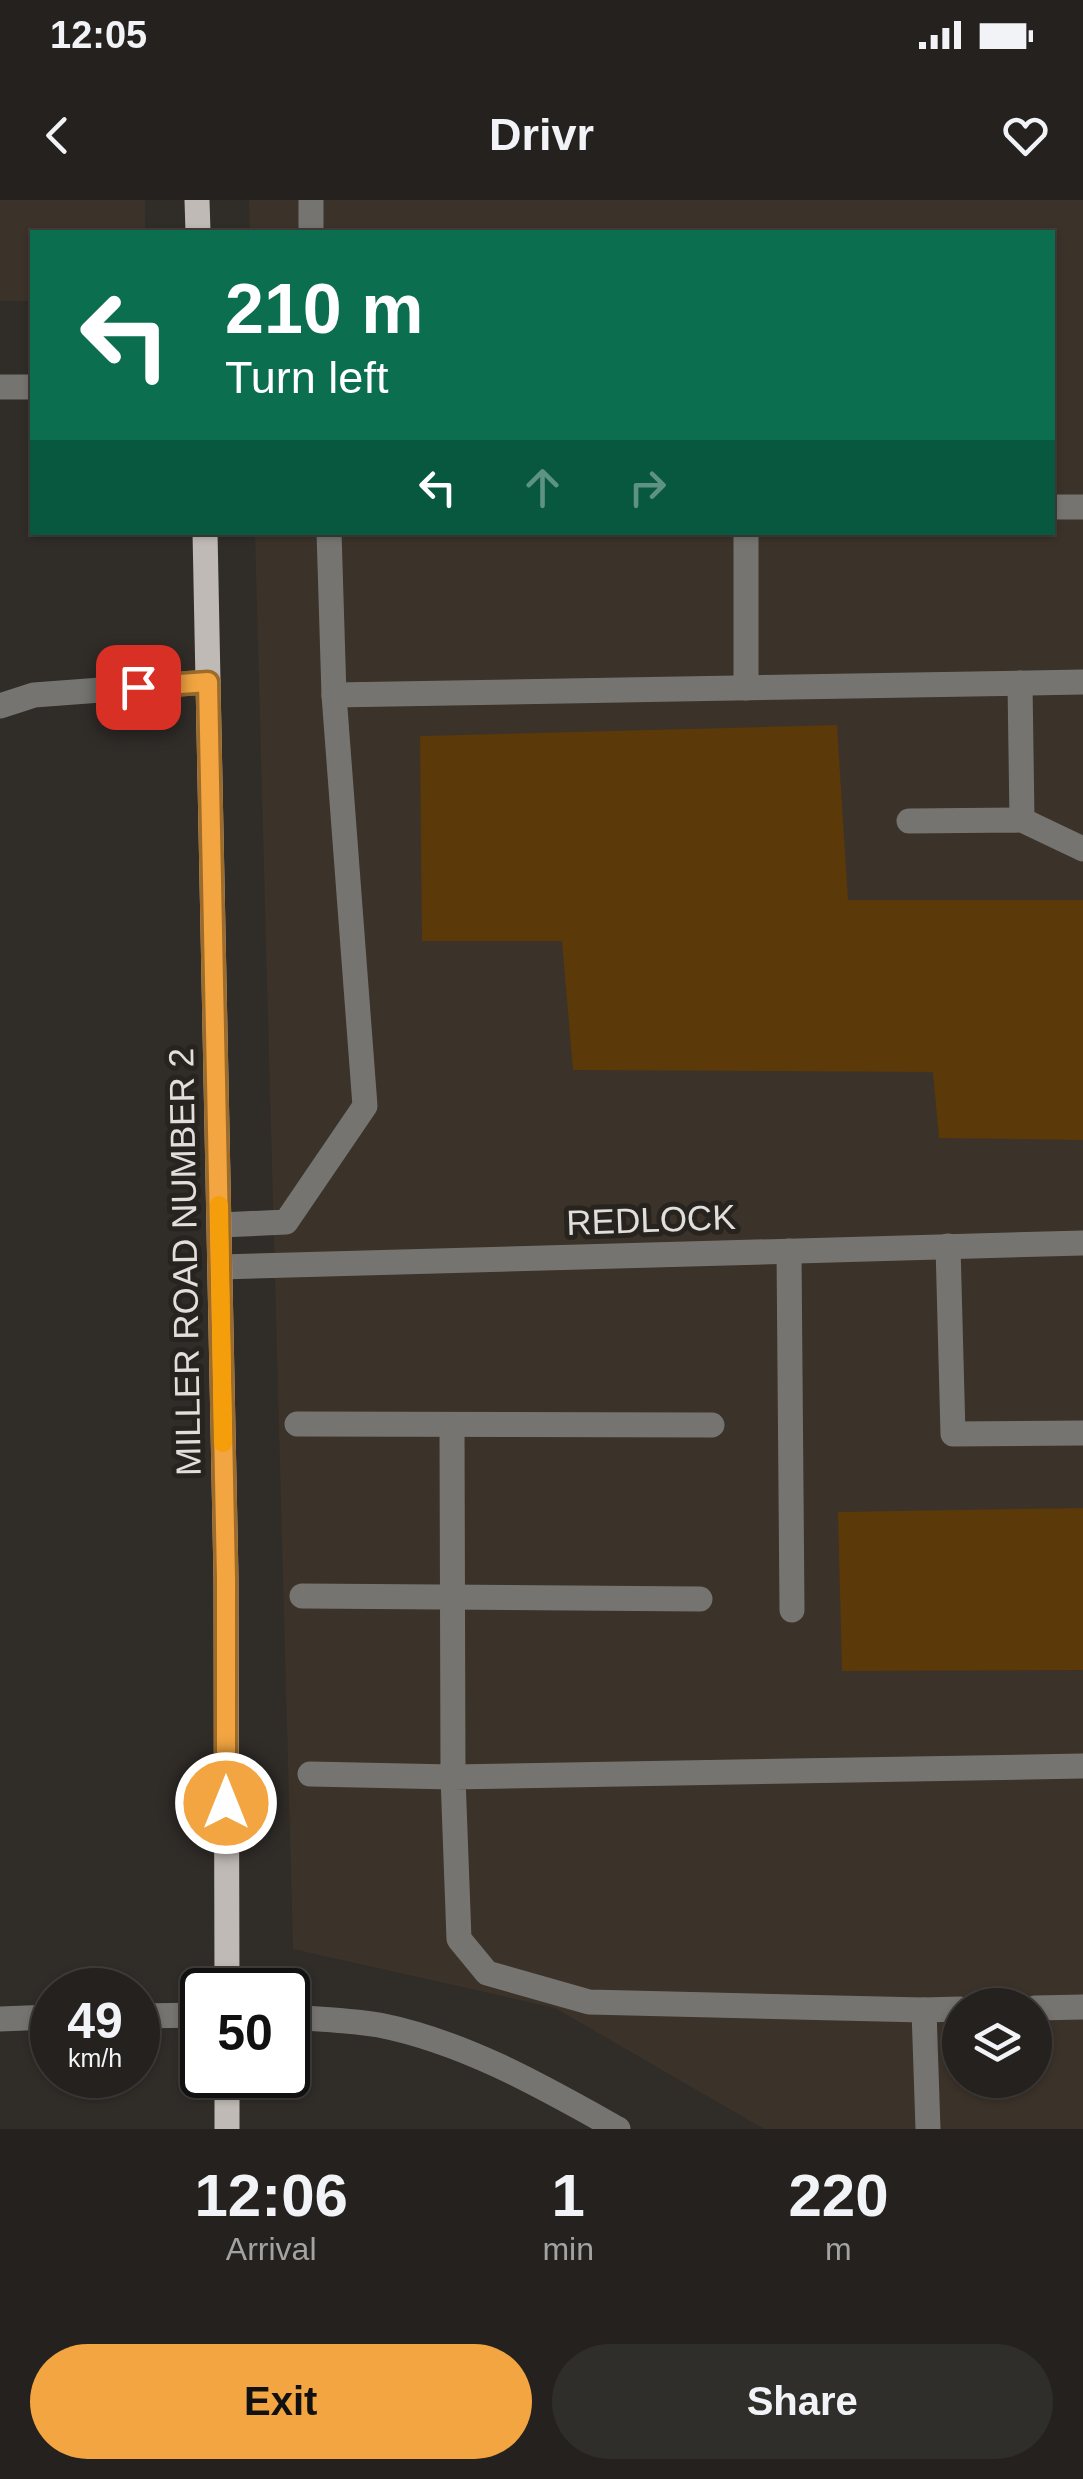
<!DOCTYPE html>
<style>
body{margin:0;font-family:Helvetica,sans-serif;background:#302e2b;color:#f1f3f6;height:100vh;display:flex;flex-direction:column;font-size:38px;white-space:nowrap}
*{box-sizing:border-box;margin:0}
p{font-size:32px;color:#a3a3a4}
.icon{flex:none;width:55px;height:55px;fill:none;stroke:currentColor;stroke-width:2;stroke-linecap:round;stroke-linejoin:round}
.map{position:relative;height:1929px;overflow:hidden}
.details{display:flex;flex-direction:column;background:#24211e;flex:1}
.details>*{flex:none}
.top-card{position:absolute;left:30px;top:30px;width:1025px;height:305px;border-radius:0px;box-shadow:0 2px 8px #0004,0 0 0 2px #413e3c;background:#0b6e4f;color:#fff;overflow:hidden}
.buttons{position:absolute;left:942px;top:1788px;display:grid;gap:20px}
.buttons a{display:grid;place-items:center;width:110px;height:110px;border-radius:50%;background:#24211e;box-shadow:0 2px 8px #0004,0 0 0 2px #413e3c;font-size:50px}
.speed{position:absolute;left:30px;top:1768px;display:flex;gap:20px;font-size:50px;font-weight:700;text-align:center}
.speed>*{display:grid;place-content:center;width:130px;height:130px;border-radius:50%;background:#24211e;box-shadow:0 2px 8px #0004,0 0 0 2px #413e3c;line-height:1}
.speed small{font-size:25px;font-weight:400}
.speed .limit{border:5px solid #111;border-radius:15px;background:#fff;color:#111}
.pin{position:absolute;display:grid;place-items:center;width:85px;height:85px;color:#fff;margin:-42px;border-radius:20px;box-shadow:0 5px 15px #0006}
.me{position:absolute;width:110px;margin:-55px;rotate:0deg;stroke-linejoin:round;filter:drop-shadow(0 0 8px #0008)}
.turn{display:flex;align-items:center;gap:35px;height:210px;padding:0 30px;font-size:45px}
.turn .icon{width:130px;height:130px;stroke-width:2.5}
.turn b{display:block;font-size:70px;line-height:85px}
.lanes{display:flex;align-items:center;height:95px;padding:0 30px;background:#0003;justify-content:center;gap:50px;direction:ltr}
.lanes .off{opacity:.35}
.eta{display:flex;justify-content:space-evenly;align-items:center;height:170px;text-align:center}
.eta b{font-size:60px;font-weight:600;line-height:70px}
.action{display:flex;gap:20px;margin-top:auto;padding:20px 30px}
.action a{flex:1;height:115px;border-radius:60px;background:#f2a541;color:#111;font-size:40px;font-weight:600;line-height:115px;text-align:center}
.action a+a{background:#302e2b;color:#f1f3f6}
.status{display:flex;justify-content:space-between;align-items:center;height:70px;padding:0 50px;background:#24211e;direction:ltr}
.status svg{height:28px;fill:currentColor}
header{display:flex;justify-content:space-between;align-items:center;height:130px;padding:0 30px;background:#24211e;font-size:45px;font-weight:600}
.map>svg:first-child{display:block}
.built{fill:#3b3229;fill-rule:evenodd}
.building{fill:#5b3909}
.lines{fill:none;stroke-linecap:round;stroke-linejoin:round}
.minor{stroke:#767471;stroke-width:25}
.major{stroke:#bfbab5;stroke-width:25}
.route-casing{stroke:#9d6b2a;stroke-width:25}
.route{stroke:#f2a541;stroke-width:18}
.slow{stroke:#f59e0b;stroke-width:18}
.labels{text-anchor:middle;stroke-width:10;stroke-linejoin:round;paint-order:stroke}
.street-label{font-size:35px;fill:#e1dedb;stroke:#27231e}
</style>
<div class="status"><b>12:05</b><svg viewBox="0 0 49 12"><path d="M0 12V9h3v3zM5 12V6h3v6zM10 12V3h3v9zM15 12V0h3v12zM26 1h20v11H26zM47 4h2v5h-2z"/></svg></div>
<header><svg class="icon" aria-label="back" viewBox="0 0 24 24"><path d="M15 5l-7 7 7 7"/></svg>Drivr<svg class="icon" aria-label="heart" viewBox="0 0 24 24"><path d="M12 20l-8-8c-3-5 5-10 8-4 3-6 11-1 8 4z"/></svg></header>
<div class="map">
<svg width="1083" height="1929" viewBox="0 0 1083 1929">
<rect width="100%" height="100%" fill="#302c28"/>
<g class="built">
<path d="M0 0H145V32H32V101H0Z"/>
<path d="M249 0H1083V1929H764L555 1808 293 1749 255 333 1052 332V32H250ZM960 1805H1035V1880H960Z"/>
</g>
<g class="building">
<path d="M837 525 848 700H1083V940L939 938 933 872 573 870 562 741H422L420 536Z"/>
<path d="M1083 1308V1470L842 1471 838 1312Z"/>
</g>
<g class="lines">
<g class="minor">
<path d="M311 0V32"/>
<path d="M0 187H32"/>
<path d="M1052 307H1083"/>
<path d="M1020 483 1022 620"/>
<path d="M746 488V332"/>
<path d="M334 495 1083 482"/>
<path d="M0 506 34 495 208 482"/>
<path d="M909 621 1022 620 1083 649"/>
<path d="M220 1025 286 1022 365 906 334 495 329 332"/>
<path d="M948 1046 953 1234 1083 1233"/>
<path d="M789 1051 792 1410"/>
<path d="M220 1067 1083 1043"/>
<path d="M297 1224 712 1225"/>
<path d="M302 1396 700 1399"/>
<path d="M310 1574 453 1577 452 1225"/>
<path d="M1035 1808 1083 1807"/>
<path d="M924 1810 589 1802 487 1773 459 1739 453 1577 1083 1566"/>
<path d="M138 1816 202 1815"/>
<path d="M288 1817C318 1819 349 1820 379 1825 465 1842 543 1887 618 1929"/>
<path d="M0 1819 52 1817"/>
<path d="M928 1929 924 1810 960 1809"/>
</g>
<g class="major">
<path d="M197 0 198 32"/>
<path d="M205 332 226 1378 227 1790"/>
<path d="M227 1875V1929"/>
</g>
</g>
<g class="lines">
<g class="route-casing">
<path id="route" d="M138 487 208 482 226 1378V1603"/>
</g>
<use href="#route" class="route"/>
<path class="slow" d="M219 1005 223 1243"/>
</g>
<g class="labels">
<g class="street-label">
<text transform="translate(651 1020) rotate(-2)" y="12">REDLOCK</text>
<text transform="translate(185 1062) rotate(-91)" y="12">MILLER ROAD NUMBER 2</text>
</g>
</g>
</svg>
<div class="buttons">
<a><svg class="icon" aria-label="layers" viewBox="0 0 24 24"><path d="M12 4l9 5-9 5-9-5zM3 14l9 5 9-5"/></svg></a>
</div>
<div class="speed"><div>49<small>km/h</small></div><div class="limit">50</div></div>
<div class="pin" style="left:138px;top:487px;background:#d93025"><svg class="icon" aria-label="arrive" viewBox="0 0 24 24"><path d="M6 21V4h12l-3 4 3 4H6"/></svg></div>
<svg class="me" style="left:226px;top:1603px" viewBox="-20 -20 40 40"><circle r="17" fill="#f2a541" stroke="#fff" stroke-width="3"/><path d="M0-11L8 9 0 5-8 9z" fill="#fff"/></svg>
<div class="top-card">
<div class="turn"><svg class="icon" aria-label="left" viewBox="0 0 24 24"><path d="M17 20v-9H6M10 6l-5 5 5 5"/></svg><div><b>210 m</b>Turn left</div></div>
<div class="lanes"><svg class="icon" aria-label="left" viewBox="0 0 24 24"><path d="M17 20v-9H6M10 6l-5 5 5 5"/></svg><svg class="icon off" aria-label="ahead" viewBox="0 0 24 24"><path d="M12 20V5M6 11l6-6 6 6"/></svg><svg class="icon off" aria-label="right" viewBox="0 0 24 24"><path d="M7 20v-9h11M14 6l5 5-5 5"/></svg></div>
</div>
</div>
<section class="details">
<div class="eta">
<div><b>12:06</b><p>Arrival</p></div>
<div><b>1</b><p>min</p></div>
<div><b>220</b><p>m</p></div>
</div>
<div class="action"><a>Exit</a><a>Share</a></div>
</section>
